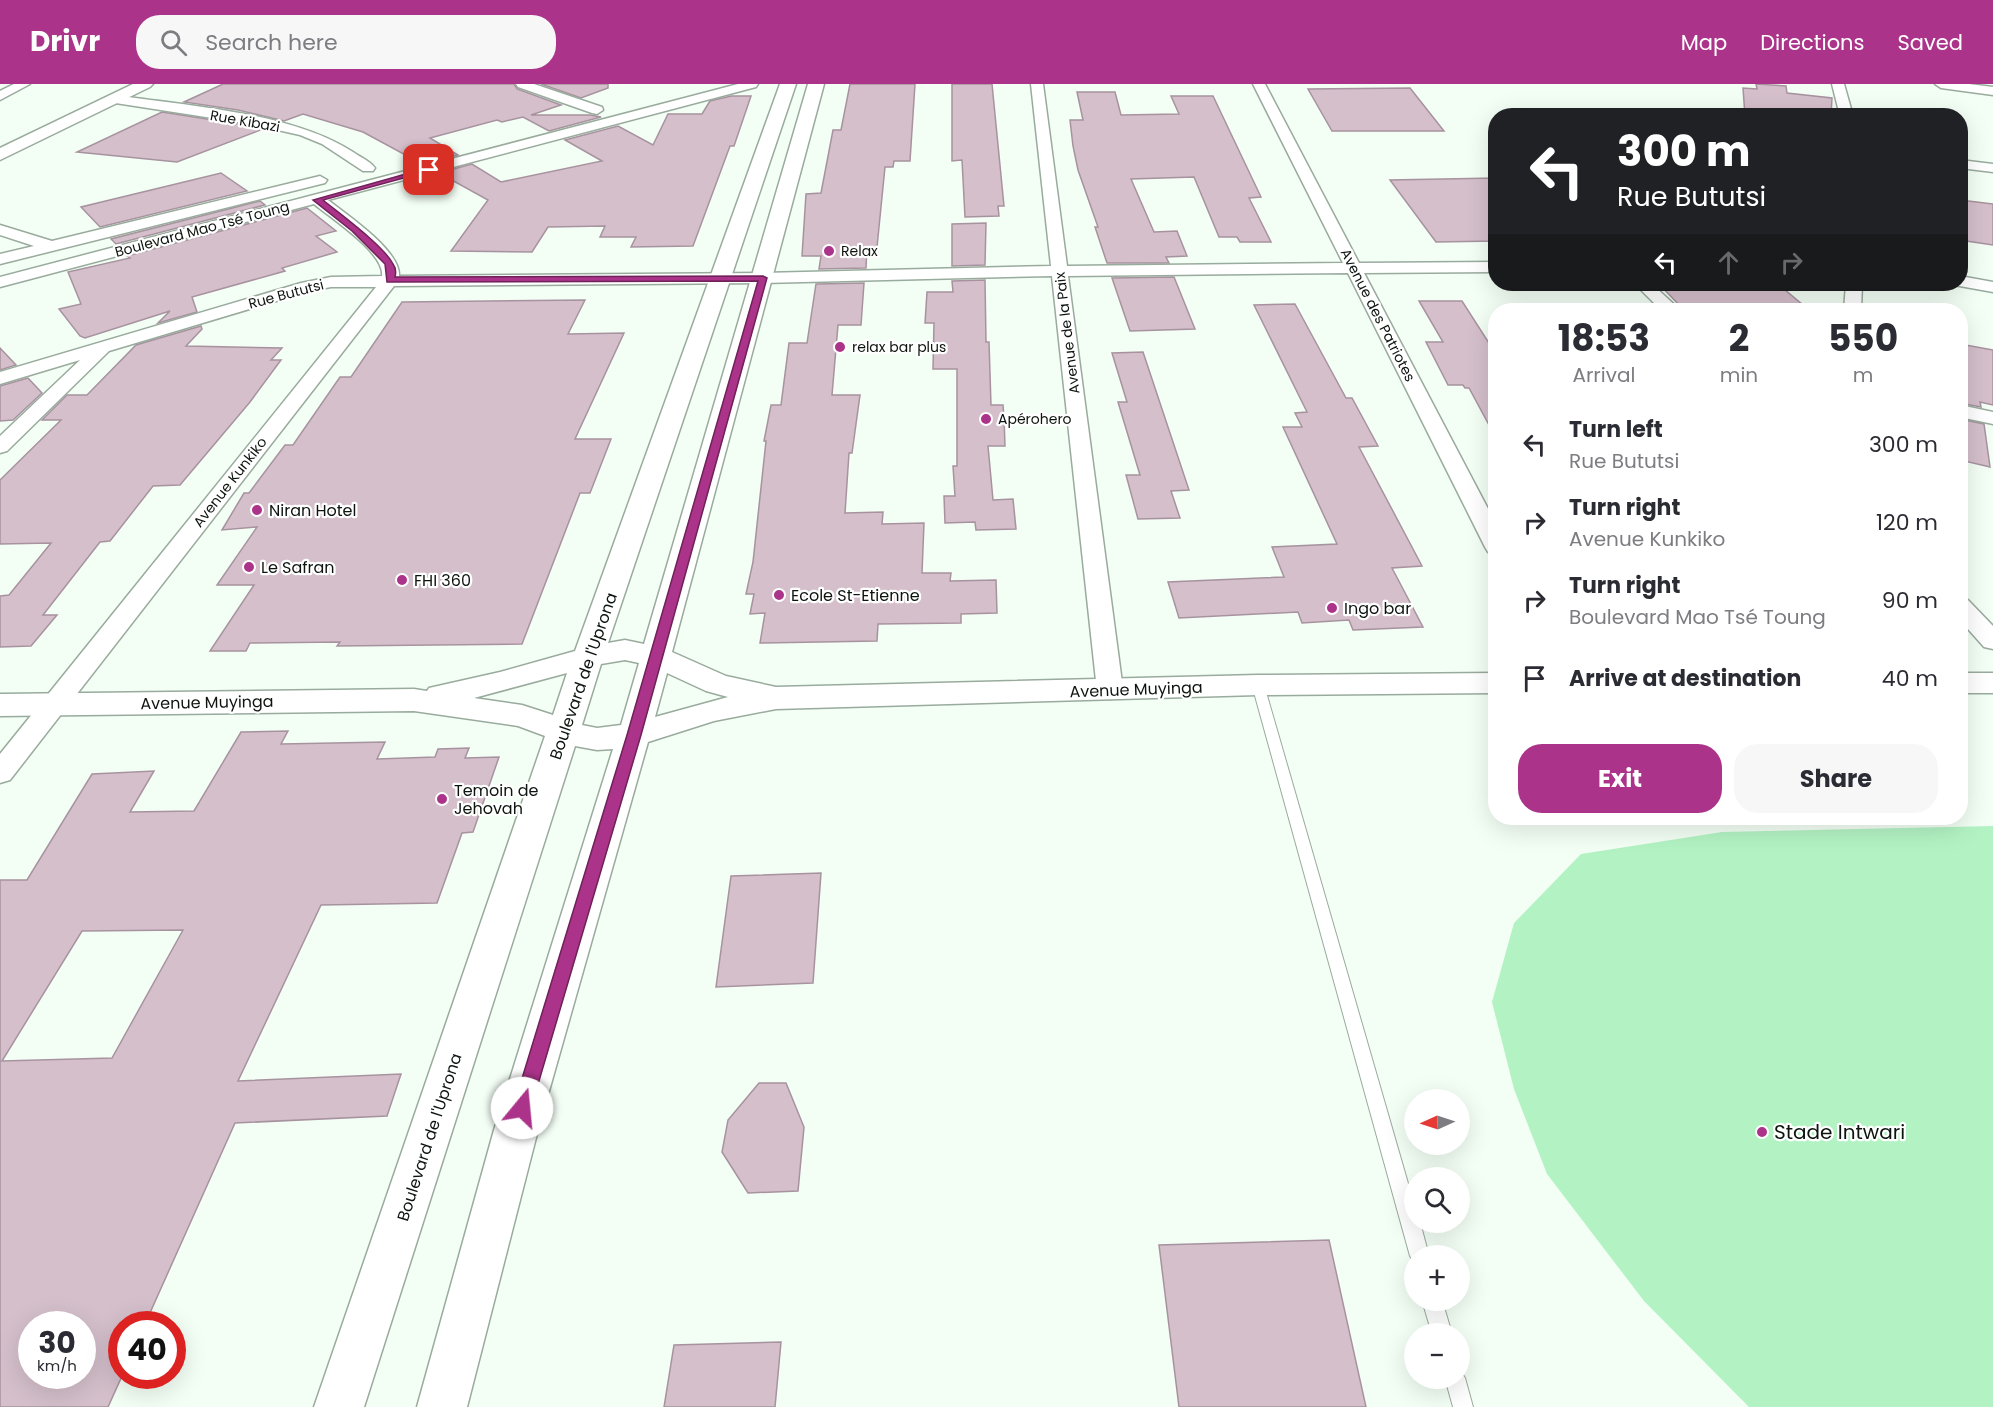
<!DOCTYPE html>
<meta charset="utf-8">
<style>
body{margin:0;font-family:Poppins,sans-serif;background:#f7f7f7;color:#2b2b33;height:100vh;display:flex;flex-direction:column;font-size:22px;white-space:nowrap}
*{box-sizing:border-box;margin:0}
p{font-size:20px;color:#7c7c81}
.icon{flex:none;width:33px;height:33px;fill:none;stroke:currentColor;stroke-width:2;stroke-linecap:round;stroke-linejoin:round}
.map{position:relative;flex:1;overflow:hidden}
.sheet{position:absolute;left:1488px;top:219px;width:480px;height:522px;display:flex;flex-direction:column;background:#fff;border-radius:24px;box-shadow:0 6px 24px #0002}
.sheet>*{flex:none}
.banner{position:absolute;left:1488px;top:24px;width:480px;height:183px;border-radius:24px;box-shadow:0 6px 24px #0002;background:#202124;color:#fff;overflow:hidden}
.needle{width:39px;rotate:267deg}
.fabs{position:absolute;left:1404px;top:1005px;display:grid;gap:12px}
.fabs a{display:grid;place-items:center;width:66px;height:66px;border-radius:50%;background:#fff;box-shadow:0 6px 24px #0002;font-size:30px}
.speed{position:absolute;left:18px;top:1227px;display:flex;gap:12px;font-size:30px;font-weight:700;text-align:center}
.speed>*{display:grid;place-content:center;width:78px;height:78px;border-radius:50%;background:#fff;box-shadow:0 6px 24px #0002;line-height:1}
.speed small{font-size:15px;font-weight:400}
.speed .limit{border:9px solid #d22;background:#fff;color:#111}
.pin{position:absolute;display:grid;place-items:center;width:51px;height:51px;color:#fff;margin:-26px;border-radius:12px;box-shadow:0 3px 9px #0006}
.me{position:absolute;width:66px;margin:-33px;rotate:17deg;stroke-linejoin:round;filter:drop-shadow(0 0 4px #0008)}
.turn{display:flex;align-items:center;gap:21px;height:126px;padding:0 30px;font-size:27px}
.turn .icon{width:78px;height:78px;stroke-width:2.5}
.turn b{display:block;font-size:42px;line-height:51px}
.lanes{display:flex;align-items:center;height:57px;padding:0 30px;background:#0003;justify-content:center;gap:30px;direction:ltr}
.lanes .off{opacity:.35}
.eta{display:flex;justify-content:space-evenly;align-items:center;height:102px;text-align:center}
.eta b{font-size:36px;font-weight:700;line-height:42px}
.cta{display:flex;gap:12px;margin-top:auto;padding:12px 30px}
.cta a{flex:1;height:69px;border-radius:24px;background:#ab3389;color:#fff;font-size:24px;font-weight:700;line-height:69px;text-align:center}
.cta a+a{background:#f7f7f7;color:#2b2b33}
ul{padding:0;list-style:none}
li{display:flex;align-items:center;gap:18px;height:78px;padding:0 30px}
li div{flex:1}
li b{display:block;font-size:22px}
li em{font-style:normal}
header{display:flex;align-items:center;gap:36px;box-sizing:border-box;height:84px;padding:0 30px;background:#ab3389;color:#fff}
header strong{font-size:28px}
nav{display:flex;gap:33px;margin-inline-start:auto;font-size:21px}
.search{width:420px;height:54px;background:#f7f7f7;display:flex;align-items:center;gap:15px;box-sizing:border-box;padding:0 21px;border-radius:24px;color:#7c7c81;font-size:22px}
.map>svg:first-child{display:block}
.green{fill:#b3f3c3}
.building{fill:#d4bfcb;stroke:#a7939f;stroke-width:1.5;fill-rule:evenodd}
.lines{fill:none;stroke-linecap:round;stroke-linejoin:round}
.service-casing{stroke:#99ab9d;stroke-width:2}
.minor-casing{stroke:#99ab9d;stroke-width:3}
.tertiary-casing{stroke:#99ab9d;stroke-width:3}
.service{fill:#fff;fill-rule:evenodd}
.minor{fill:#fff;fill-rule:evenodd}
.tertiary{fill:#fff;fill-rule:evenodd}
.route{fill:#ab3389;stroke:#6f2159;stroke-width:1.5}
.poi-dot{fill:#ab3389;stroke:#fff;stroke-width:2}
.labels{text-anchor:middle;stroke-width:4.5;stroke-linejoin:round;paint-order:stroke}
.far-street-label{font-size:14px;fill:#0d140f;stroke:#fff}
.far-poi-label{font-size:14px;fill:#0d140f;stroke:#fff;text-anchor:start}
.poi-label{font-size:16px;fill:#0d140f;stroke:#fff;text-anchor:start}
.street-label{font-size:16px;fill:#0d140f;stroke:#fff}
.near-poi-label{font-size:20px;fill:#0d140f;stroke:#fff;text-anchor:start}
</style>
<header>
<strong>Drivr</strong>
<div class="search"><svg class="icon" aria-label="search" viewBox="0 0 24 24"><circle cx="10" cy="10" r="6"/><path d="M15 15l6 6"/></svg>Search here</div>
<nav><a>Map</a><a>Directions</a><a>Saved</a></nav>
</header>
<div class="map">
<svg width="1993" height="1323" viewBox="0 0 1993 1323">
<rect width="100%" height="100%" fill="#f3fef5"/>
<path class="green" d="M1993 742V1323H1749L1644 1217 1547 1090 1514 1005 1492 918 1514 839 1581 770 1722 748Z"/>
<g class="building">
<path d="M223 0H514L517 5 561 21 531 31H590L601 33 549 47 523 33 502 38 497 36 430 54 458 71 422 80 363 48 303 30 284 37 238 26 184 18Z"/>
<path d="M541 0H608V4L581 14Z"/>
<path d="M850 0H915L910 77H894L893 83H885L877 163H867L866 184 819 185 821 172H802L806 110 821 109 833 46H841Z"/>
<path d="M952 0H992L1004 122H998L999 132 965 133 962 76 952 77Z"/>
<path d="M1756 0 1786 2 1787 9 1832 14 1831 32H1745L1743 4 1757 5Z"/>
<path d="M1410 4 1444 47H1332L1308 5Z"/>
<path d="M1077 8H1115L1121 31 1179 30 1171 12H1213L1261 113 1249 114 1271 158H1240L1237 153H1219L1194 93 1131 95 1154 148 1177 147 1187 172 1166 173 1169 179H1107L1095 143H1098L1078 86 1073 62 1070 36H1083Z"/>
<path d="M731 12H751L734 62H730L693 162 631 163 636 153H600L605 142 548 143 532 168 451 167 488 116 439 89 472 80 501 98 602 77 565 56 618 42 653 61 668 30H702L710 17Z"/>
<path d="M162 28 251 42 263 45 177 78 77 68Z"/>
<path d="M221 89 247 107 100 143 81 123Z"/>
<path d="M1496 94V157L1436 158 1390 96Z"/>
<path d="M1960 116 1993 120V161L1960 156Z"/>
<path d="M260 117 265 121 116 160 111 155Z"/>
<path d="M307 124 336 147 316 152 337 168 282 184 285 187 192 213 197 228 158 239 170 227 85 254 80 252 59 225 81 220 68 188 130 174 127 172Z"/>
<path d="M986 139 985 181 952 182V140Z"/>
<path d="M1174 193 1195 245 1130 247 1112 194Z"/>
<path d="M985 196 986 258H989L991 321H1003L1004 334 1005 362H988L993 416 1013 415 1016 445 976 446 975 438 945 439 944 412H955L953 382H957V285H933L934 239H925L927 208H953L952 197Z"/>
<path d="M864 199 861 241H838L832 311H860L852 369H849L845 429 883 428 882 440 924 439 922 489H951L950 497 996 496 997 529 961 530V539L878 540 877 557 760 559 765 529 750 530 754 510H746L753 478 766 357H764L771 321H781L789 259H807L816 200Z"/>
<path d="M1659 200H1778L1809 226H1684Z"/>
<path d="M585 216 568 250 624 249 575 355H611L590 409H580L522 560 337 562 340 558 250 559 246 567H210L254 501H217L257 443 222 446 244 409H249L285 361H293L340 293H351L402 218Z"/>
<path d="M1419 217H1462L1496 270V354L1469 304H1465L1463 301H1448L1426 258H1443Z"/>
<path d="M1295 220 1346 314H1352L1378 362 1359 363 1422 482 1392 484 1423 543 1353 546 1349 536 1302 539 1298 528 1179 534 1168 498 1284 493 1272 463 1337 460 1283 343H1302L1295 329 1307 328 1254 221Z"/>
<path d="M201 242 202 245 186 262 282 264 271 276H281L250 318 180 401 153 402 110 457 100 458 43 531H57L31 562 0 563V512L9 511 51 459 0 460V396L61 336H42L67 311H87L136 261Z"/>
<path d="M1960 260 1993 266V321L1980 318 1981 323 1960 319Z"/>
<path d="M0 264 16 281 0 286Z"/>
<path d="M1143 268 1189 406 1171 407 1180 434 1138 435 1126 391H1140L1118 318H1127L1112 269Z"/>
<path d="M28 294 42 309 13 336 0 337V302Z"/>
<path d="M1960 335 1984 340 1990 383 1960 376Z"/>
<path d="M288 647 281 660 385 658 377 675 435 673 438 665 469 664 465 674 499 673 473 748 462 749 437 819 321 821 238 997 401 990 387 1032 235 1039 145 1240H122V1292L108 1323H0V796H27L92 690 154 687 130 728 194 727 241 648ZM183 846 112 974 2 977 82 847ZM32 1240H82V1292H32Z"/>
<path d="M821 789 813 899 716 903 731 792Z"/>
<path d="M759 999H786L804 1043 798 1107 748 1109 722 1068 728 1036Z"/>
<path d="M1329 1156 1366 1323H1179L1159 1161Z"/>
<path d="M781 1258 775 1323H664L674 1261Z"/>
</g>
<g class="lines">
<g class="service-casing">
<g id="service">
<path d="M1258 597 1264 601 1414 1120V1138H1420L1429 1172H1414V1179L1410 1172 1252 601Z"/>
<path d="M1422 1216H1442L1452 1250H1432Z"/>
<path d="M1460 1286 1465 1294 1473 1323H1453L1445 1294H1460Z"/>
</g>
</g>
<g class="minor-casing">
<g id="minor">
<path d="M14 0H30L0 16V7Z"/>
<path d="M516 0H534L602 23 603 26 597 30 592 29 518 3Z"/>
<path d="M738 0H758L756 3 328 116C347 131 401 167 399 192L763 189 1051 182 1031 0H1043L1067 182 1343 179 1253 0H1265L1359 179 1496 178V188L1364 189 1496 440V470L1488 468 1485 463 1348 189 1068 192 1123 606 1119 612 1110 615 1101 612 1097 606 1052 192 763 199 394 202 10 696 0 699V670L376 203H331L310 207 109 267 7 367 0 369V352L80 276 0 300V288L301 199 331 193 382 192C385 169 331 134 314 120L0 203V193Z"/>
<path d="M1832 0H1844L1853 32H1840Z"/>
<path d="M1935 0H1969L1993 3V11L1941 4Z"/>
<path d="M114 11C187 22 291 28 353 68 360 73 370 77 375 84L373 87H363L322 60 300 51 251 40 109 18 108 15 109 12Z"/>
<path d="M1960 76 1993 80V88L1960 84Z"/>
<path d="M320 92 327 96 325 99 0 180V170L34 162 0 151V141L52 157Z"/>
<path d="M1960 192 1993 198V208L1954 201 1960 200Z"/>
<path d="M1635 200H1652L1680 226H1661Z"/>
<path d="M1846 200H1862L1861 226H1844Z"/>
<path d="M1960 321 1993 328V340L1960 333Z"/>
<path d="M1960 514 1968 516 1993 542V565L1984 563 1960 536Z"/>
</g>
</g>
<g class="tertiary-casing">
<g id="tertiary">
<path d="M133 0H153L150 3 0 76V64Z"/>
<path d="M780 0H796L608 559 625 556 644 560 808 0H824L672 568 726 592 776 603 1258 591 1496 589V609L1258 611 776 625 714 637 648 658 538 1046 467 1323H417L494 1046 613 665 597 666 575 662 364 1323H314L545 652 518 642 414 627 0 632V610L414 605 427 607 429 604 500 588 575 567ZM625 576 639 579 621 641 597 644 582 641 601 580ZM567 589 553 631 522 621 474 614ZM667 589 706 607 728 613 655 633Z"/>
<rect x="1960" y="589" width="33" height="20"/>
</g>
</g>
<use href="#service" class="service"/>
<use href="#minor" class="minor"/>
<use href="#tertiary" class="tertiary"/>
</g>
<path class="route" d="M427 84 433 86 323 116C340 130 384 162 393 180 396 184 396 189 395 193L763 192 767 194 641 651 531 1024 528 1030 522 1032 516 1030 513 1024 627 651 758 197 387 198 385 180 352 147 313 116Z"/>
<g class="poi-dot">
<circle cx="829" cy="167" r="6"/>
<circle cx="840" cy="263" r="6"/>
<circle cx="986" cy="335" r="6"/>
<circle cx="257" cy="426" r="6"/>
<circle cx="249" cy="483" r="6"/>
<circle cx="402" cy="496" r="6"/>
<circle cx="779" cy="511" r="6"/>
<circle cx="1332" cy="524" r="6"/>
<circle cx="442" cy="715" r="6"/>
<circle cx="1762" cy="1048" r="6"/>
</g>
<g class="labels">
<g class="far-street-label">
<text transform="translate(245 37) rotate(10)" y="5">Rue Kibazi</text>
<text transform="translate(202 145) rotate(-15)" y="5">Boulevard Mao Tsé Toung</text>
<text transform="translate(286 210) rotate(-15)" y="5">Rue Bututsi</text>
<text transform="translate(1378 231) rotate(63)" y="5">Avenue des Patriotes</text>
<text transform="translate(1067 249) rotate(-97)" y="5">Avenue de la Paix</text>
<text transform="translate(230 398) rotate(-52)" y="5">Avenue Kunkiko</text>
</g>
<g class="far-poi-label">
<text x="841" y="172">Relax</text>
<text x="852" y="268">relax bar plus</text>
<text x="998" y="340">Apérohero</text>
</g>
<g class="poi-label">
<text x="269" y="432">Niran Hotel</text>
<text x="261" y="489">Le Safran</text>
<text x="414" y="502">FHI 360</text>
<text x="791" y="517">Ecole St-Etienne</text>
<text x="1344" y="530">Ingo bar</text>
<text x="454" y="712">Temoin de<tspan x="454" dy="18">Jehovah</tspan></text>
</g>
<g class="street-label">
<text transform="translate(583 592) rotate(-71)" y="6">Boulevard de l'Uprona</text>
<text transform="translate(1136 605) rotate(-2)" y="6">Avenue Muyinga</text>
<text transform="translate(207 618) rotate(-1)" y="6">Avenue Muyinga</text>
<text transform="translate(429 1053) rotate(-72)" y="6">Boulevard de l'Uprona</text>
</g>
<g class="near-poi-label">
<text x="1774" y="1055">Stade Intwari</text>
</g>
</g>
</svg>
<div class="fabs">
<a><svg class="needle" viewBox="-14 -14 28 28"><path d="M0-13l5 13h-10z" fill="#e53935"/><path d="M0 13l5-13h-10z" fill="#7c7c81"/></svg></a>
<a><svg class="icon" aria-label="search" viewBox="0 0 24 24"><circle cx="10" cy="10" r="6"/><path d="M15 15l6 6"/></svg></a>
<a>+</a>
<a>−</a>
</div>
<div class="speed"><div>30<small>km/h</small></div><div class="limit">40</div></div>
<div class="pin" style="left:429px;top:86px;background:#d93025"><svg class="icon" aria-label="arrive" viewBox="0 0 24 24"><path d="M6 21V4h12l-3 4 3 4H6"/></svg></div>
<svg class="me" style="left:522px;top:1024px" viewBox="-20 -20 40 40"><circle r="19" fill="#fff"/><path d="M0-13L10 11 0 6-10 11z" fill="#ab3389"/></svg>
<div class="banner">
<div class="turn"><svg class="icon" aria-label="left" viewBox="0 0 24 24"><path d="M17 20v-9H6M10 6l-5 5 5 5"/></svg><div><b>300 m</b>Rue Bututsi</div></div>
<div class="lanes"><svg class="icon" aria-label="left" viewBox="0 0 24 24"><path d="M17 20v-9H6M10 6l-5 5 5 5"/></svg><svg class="icon off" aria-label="ahead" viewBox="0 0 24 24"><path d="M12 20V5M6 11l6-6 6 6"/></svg><svg class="icon off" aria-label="right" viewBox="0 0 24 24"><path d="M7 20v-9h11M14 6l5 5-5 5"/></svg></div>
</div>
<section class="sheet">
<div class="eta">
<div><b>18:53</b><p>Arrival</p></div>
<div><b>2</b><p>min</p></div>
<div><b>550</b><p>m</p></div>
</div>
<ul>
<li><svg class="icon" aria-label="left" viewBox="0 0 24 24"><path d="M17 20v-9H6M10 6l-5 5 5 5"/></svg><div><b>Turn left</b><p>Rue Bututsi</p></div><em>300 m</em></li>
<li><svg class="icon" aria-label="right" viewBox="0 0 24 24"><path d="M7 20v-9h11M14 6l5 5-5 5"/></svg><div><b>Turn right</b><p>Avenue Kunkiko</p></div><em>120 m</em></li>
<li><svg class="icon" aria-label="right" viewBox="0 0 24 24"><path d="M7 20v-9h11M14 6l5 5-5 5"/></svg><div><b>Turn right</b><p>Boulevard Mao Tsé Toung</p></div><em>90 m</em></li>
<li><svg class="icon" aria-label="arrive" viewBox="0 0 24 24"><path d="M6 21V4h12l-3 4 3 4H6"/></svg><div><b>Arrive at destination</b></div><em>40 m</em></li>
</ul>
<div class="cta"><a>Exit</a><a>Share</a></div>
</section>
</div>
